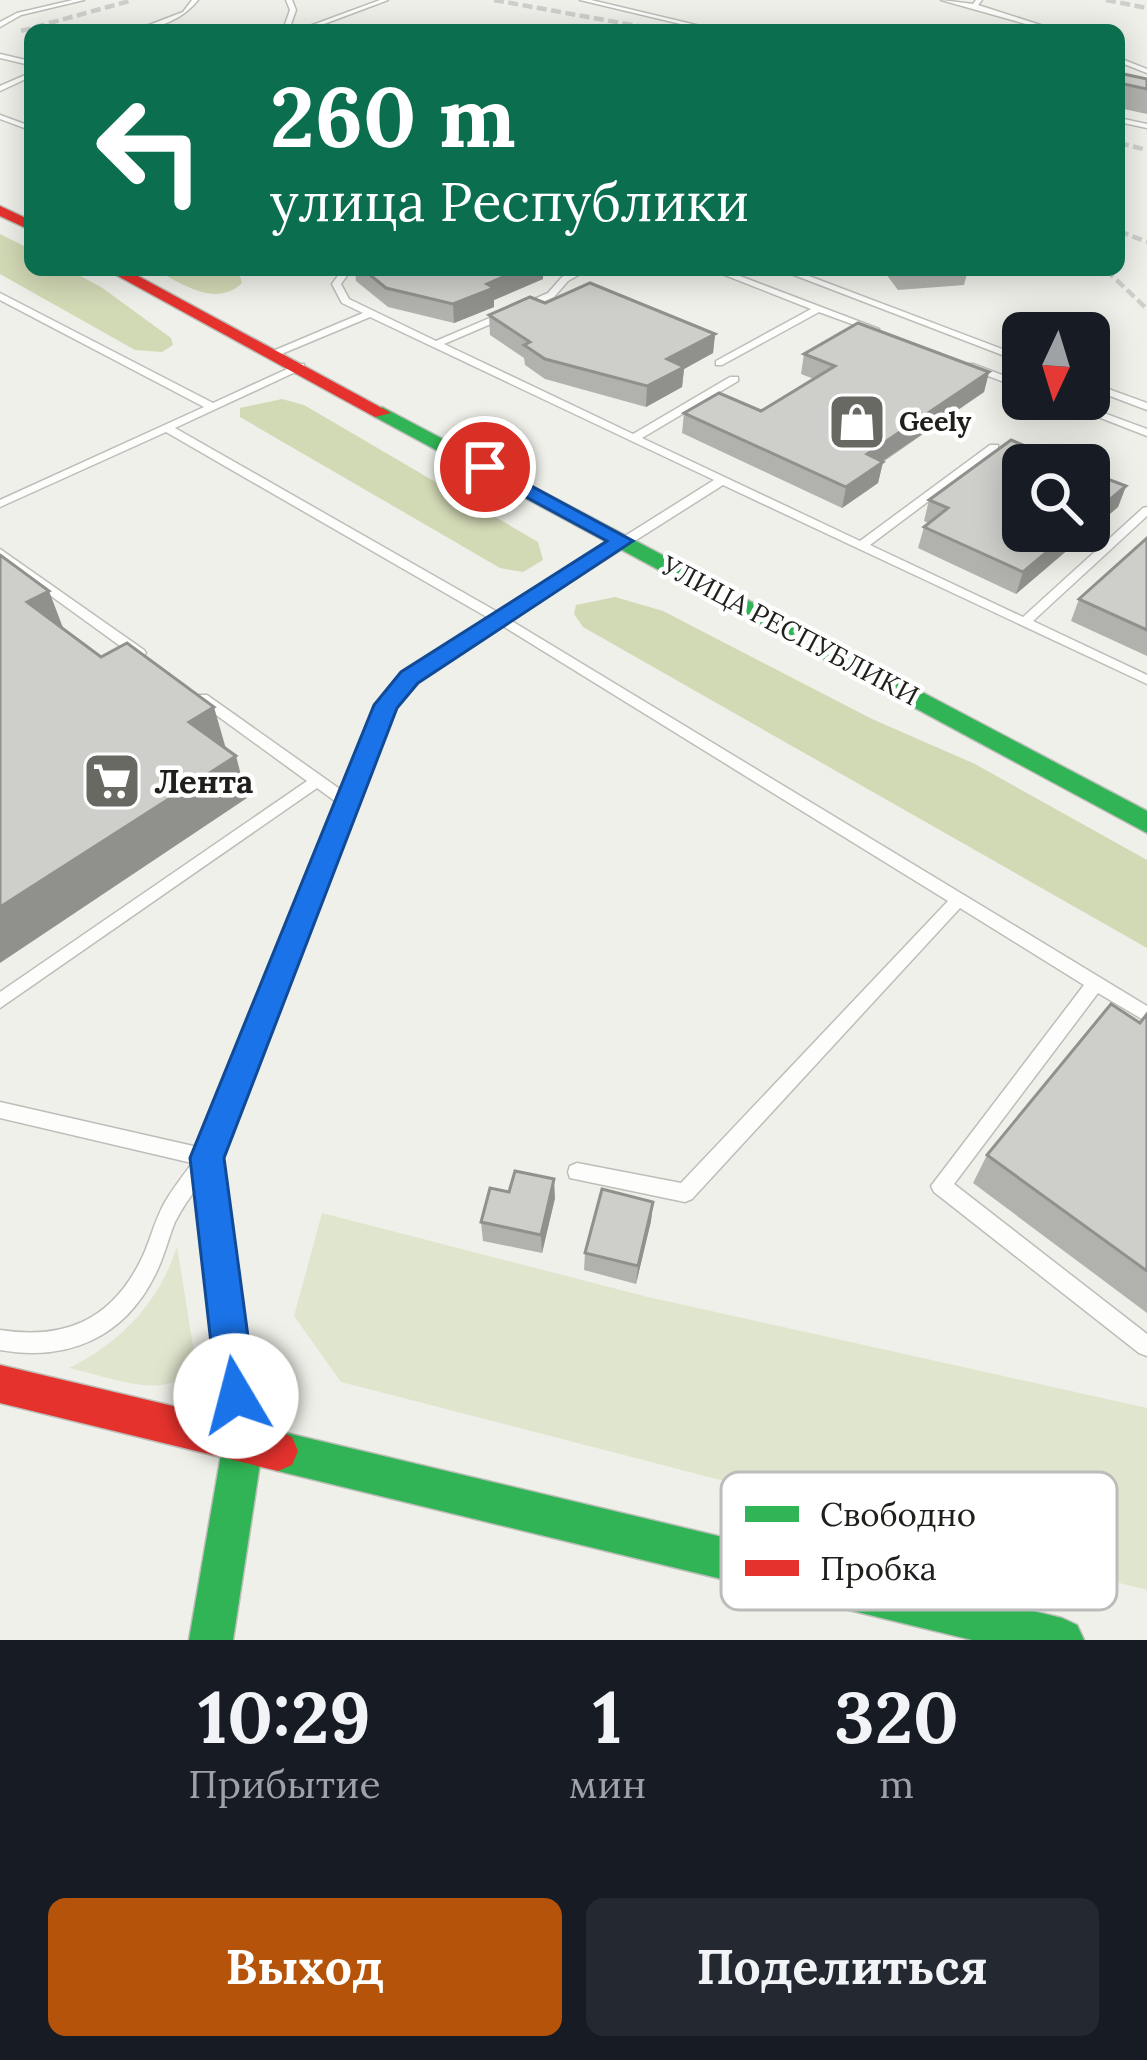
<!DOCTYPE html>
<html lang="ru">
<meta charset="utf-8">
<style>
body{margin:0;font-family:Lora,serif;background:#242831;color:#f1f3f6;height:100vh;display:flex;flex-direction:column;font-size:45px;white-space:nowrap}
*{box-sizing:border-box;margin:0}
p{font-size:39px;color:#9ea1a6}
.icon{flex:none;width:66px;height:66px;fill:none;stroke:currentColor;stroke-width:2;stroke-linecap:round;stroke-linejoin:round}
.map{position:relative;height:1640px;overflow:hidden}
.details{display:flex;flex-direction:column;background:#171b24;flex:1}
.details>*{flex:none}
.top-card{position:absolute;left:24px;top:24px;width:1101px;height:252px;border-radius:18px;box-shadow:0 6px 30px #0003;background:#0b6e4f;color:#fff;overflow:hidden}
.needle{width:78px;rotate:184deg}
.fabs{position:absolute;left:1002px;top:312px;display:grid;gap:24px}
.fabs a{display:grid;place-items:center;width:108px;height:108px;border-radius:18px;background:#171b24;box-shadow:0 6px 30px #0003;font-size:60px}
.pin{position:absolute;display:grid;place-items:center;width:102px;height:102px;color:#fff;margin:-51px;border:6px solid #fff;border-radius:50%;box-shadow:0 3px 12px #0007}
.me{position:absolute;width:132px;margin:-66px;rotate:352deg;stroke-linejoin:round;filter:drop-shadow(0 0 9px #0008)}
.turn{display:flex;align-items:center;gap:42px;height:252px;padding:0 48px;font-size:54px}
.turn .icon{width:156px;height:156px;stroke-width:2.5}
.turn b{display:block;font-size:84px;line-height:102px}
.eta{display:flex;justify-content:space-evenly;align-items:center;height:204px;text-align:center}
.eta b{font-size:72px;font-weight:800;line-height:84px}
.primary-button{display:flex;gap:24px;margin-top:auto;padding:24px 48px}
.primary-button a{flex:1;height:138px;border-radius:18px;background:#b45309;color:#fff;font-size:48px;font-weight:800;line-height:138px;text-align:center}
.primary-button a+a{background:#242831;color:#f1f3f6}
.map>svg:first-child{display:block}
.green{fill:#e0e5cd}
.forest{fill:#d2d9b5}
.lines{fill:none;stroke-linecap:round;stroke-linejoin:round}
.lane-casing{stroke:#bdbeb9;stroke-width:3}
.fast-casing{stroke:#bdbeb9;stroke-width:3}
.jam-casing{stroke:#bdbeb9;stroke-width:3}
.lane{fill:#fdfdfc;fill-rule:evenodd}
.fast{fill:#30b455;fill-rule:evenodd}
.jam{fill:#e5322d;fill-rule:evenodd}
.rail{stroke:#cecfcc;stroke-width:4.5;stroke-dasharray:10 4.5;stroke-linecap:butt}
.wall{fill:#b1b2ae}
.shaded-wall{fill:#90918d}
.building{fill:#cecfca;stroke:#90918d;stroke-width:3}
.route{fill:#1a73e8;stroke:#114b97;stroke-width:3}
.labels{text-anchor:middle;stroke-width:9;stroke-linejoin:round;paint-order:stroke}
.far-poi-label{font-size:27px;font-weight:bold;fill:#1f201b;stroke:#fff;text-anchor:start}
.far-street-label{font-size:27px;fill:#1f201b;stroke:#fff}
.poi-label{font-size:33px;font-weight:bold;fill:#1f201b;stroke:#fff;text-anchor:start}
.key{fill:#fff;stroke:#bcbcbb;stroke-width:3}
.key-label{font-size:33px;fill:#1f201b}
</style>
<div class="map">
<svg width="1147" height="1640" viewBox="0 0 1147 1640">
<rect width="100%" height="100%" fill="#eff0e9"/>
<g class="green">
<path d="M322 1213 648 1297 1147 1408V1590L341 1382 294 1316Z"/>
<path d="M177 1247 196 1364C171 1405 109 1376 69 1368 122 1342 158 1303 177 1247Z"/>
</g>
<g class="forest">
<path d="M0 234 30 249V270H69L101 287 171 338 173 345 162 352 135 350 0 274Z"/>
<path d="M156 270H238L242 283C216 308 182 284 156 270Z"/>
<path d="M282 399 304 405 538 542 543 560 523 572 500 568 240 417V408Z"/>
<path d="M615 597 663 611 872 719 975 764 1147 860V948L583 627 574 614 576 605Z"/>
</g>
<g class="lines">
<g class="lane-casing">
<g id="lane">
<path d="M73 0H84L21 15 0 27V22L17 13Z"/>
<path d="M192 0H198C184 18 159 29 136 30L183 12Z"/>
<path d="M286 0H292L296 10 289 30H283L290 10Z"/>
<path d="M380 0H388L308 30H299Z"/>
<path d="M580 0H591L717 30H706Z"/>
<path d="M941 0 973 4 976 0H982L978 5 1056 30H1047Z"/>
<path d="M0 54 30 61V65L0 58Z"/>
<path d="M1119 58 1147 69V73L1119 62Z"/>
<path d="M30 73V77L0 91V86Z"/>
<path d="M0 115 30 126V130L0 119Z"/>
<path d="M1119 118 1147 124V128L1119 122Z"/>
<path d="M342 270H351L341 284 349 299 436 341 548 293 562 277 576 270H587L568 281 554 297 444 344 633 434 730 377H738V381L642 438 860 541 990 445H998V449L870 545 1023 617 1143 508 1147 507V516L1033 621 1147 675V684L723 485 510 620 1147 1006V1022L1098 993 954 1184 1147 1334V1356L1139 1353 934 1192 931 1186 1084 985 960 908 692 1199 685 1202 570 1178 568 1172 570 1166 577 1163 681 1183 948 901 501 625 414 681 392 707 216 1158 252 1427 249 1435 241 1438 233 1435 230 1427 201 1183C191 1195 182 1208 175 1222 168 1239 164 1258 155 1275 124 1338 67 1362 0 1350V1330C63 1340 110 1321 140 1262 150 1243 154 1221 165 1202 173 1188 183 1176 192 1163L0 1118V1102L202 1148 339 804 317 788 0 1008V992L307 781 197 701 195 698 197 695H207L344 792 381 702 404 675 492 620 166 432 0 507V500L204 407 0 300V293L213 403 298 364H304V368L175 428 501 614 714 480 370 317 279 355H273V351L363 313 342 303 332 284Z"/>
<path d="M712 270H724L879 329 871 331 819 312 722 365H716V361L811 309Z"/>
<path d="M781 270H793L1023 357V363Z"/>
<path d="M967 364H973L1023 383V389L967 368Z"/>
<path d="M1089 382 1147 403V410L1089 388Z"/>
<path d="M1052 399H1066L1147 429V436Z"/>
<path d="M0 549 144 650 146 653 144 656H134L0 559Z"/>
</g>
</g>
<g class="fast-casing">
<g id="fast">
<path d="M382 407 1147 811V833L375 417 373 413Z"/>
<path d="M243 1423 257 1429 262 1441 278 1431 1062 1618 1077 1625 1084 1640H972L278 1471 264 1465 261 1457 233 1640H189L223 1443 229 1429Z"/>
</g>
</g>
<g class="jam-casing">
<g id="jam">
<path d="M0 206 30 220V230L0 216Z"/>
<path d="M107 270H127L391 413 375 417Z"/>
<path d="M0 1365 278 1431 292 1437 298 1451 292 1465 278 1471 0 1403Z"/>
</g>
</g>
<use href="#lane" class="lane"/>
<use href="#fast" class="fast"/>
<use href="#jam" class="jam"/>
<g class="rail">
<path d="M494 0 660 30"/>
<path d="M1106 0 1147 8"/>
<path d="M21 31 133 0"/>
<path d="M1119 143 1147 150"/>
<path d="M1119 231 1147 242"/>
<path d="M1106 270 1147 309"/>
</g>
</g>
<g class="wall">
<path d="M1119 73 1147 79V114L1119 108Z"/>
<path d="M355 270H543V279L494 300V307L454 323 388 307 356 281Z"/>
<path d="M887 270H968L964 285 898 290 886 274Z"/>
<path d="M545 303 715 334 713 353 684 369 682 387 646 407 545 379 525 365 524 358 490 335 489 315Z"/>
<path d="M804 354 989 372 984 392 883 462 878 483 842 508 682 433 684 413 761 411 814 379 801 374Z"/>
<path d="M1126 486 1118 507 1016 594 918 548 924 527 928 523 924 521 929 500Z"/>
<path d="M1147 538V656L1071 621 1079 599Z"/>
<path d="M1147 1014V1313L973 1183 987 1155 1140 1023Z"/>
<path d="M555 1198 542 1253 483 1241 481 1222Z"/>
<path d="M653 1202 651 1221 636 1284 584 1270 585 1253Z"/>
</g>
<g class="shaded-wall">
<path d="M519 270H543V279L494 300V307L454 323 453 304 487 284Z"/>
<path d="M715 334 713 353 684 369 682 387 646 407 647 386 667 359Z"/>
<path d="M989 372 984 392 862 475 867 454Z"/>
<path d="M883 462 878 483 842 508 846 487Z"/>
<path d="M1126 486 1118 507 1016 594 1023 572 1072 531H1089V517Z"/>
<path d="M49 591 65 633 27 602Z"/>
<path d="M214 707 226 749 189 722Z"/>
<path d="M236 756 247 798 0 963V907Z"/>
<path d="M554 1179 555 1198 542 1253 541 1235Z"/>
<path d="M653 1202 651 1221 636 1284 638 1266Z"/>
</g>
<g class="building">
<path d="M1119 73 1147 79V89L1119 83Z"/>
<path d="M364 270H519L487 284 494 288 453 304 386 288Z"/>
<path d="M590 283 715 334 667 359 684 367 647 386 545 359 524 345 530 342 489 315 530 297 545 303Z"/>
<path d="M858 323 989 372 867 454 883 462 846 487 684 413 719 393 761 411 835 366 804 354Z"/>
<path d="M1011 440 1073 465H1023V531H1072L1023 572 924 527 948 508 929 500Z"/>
<path d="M1089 472 1126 486 1089 517Z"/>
<path d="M1147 538V630L1079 599Z"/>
<path d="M0 555 49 591 27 602 101 657 127 643 214 707 189 722 236 756 0 907Z"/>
<path d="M1111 1004 1140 1023 1147 1014V1271L987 1155Z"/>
<path d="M515 1171 554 1179 541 1235 481 1222 490 1188 509 1192Z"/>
<path d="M602 1189 653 1202 638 1266 585 1253Z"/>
</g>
<path class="route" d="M485 461 633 541 418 683 397 708 224 1158 256 1396 250 1410 236 1416 223 1410 217 1396 190 1158 374 705 401 672 607 541 478 471 475 467Z"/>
<defs>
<g id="shop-square" transform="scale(3)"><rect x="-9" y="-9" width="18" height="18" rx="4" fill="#686963" stroke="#fff"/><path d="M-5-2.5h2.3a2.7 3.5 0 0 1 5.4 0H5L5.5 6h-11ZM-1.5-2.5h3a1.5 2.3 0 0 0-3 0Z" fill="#fff"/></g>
<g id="supermarket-square" transform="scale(3)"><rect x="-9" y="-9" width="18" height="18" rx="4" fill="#686963" stroke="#fff"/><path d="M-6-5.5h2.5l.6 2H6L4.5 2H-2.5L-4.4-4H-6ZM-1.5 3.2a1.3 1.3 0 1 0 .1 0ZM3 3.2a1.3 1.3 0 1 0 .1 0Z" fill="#fff"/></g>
</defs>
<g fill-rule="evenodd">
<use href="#shop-square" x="857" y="422"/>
<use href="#supermarket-square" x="112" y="781"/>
</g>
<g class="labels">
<g class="far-poi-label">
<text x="899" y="431">Geely</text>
</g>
<g class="far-street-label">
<text transform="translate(790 631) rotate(28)" y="9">УЛИЦА РЕСПУБЛИКИ</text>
</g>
<g class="poi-label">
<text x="154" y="793">Лента</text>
</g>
</g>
<rect x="721" y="1472" width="396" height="138" rx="18" class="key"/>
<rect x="745" y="1506" width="54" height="16" fill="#30b455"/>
<rect x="745" y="1560" width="54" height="16" fill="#e5322d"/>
<g class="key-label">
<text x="820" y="1526">Свободно</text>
<text x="820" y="1580">Пробка</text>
</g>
</svg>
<div class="fabs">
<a><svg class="needle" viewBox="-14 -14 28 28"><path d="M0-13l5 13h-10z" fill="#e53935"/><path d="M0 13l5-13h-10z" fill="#9ea1a6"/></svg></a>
<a><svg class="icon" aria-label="search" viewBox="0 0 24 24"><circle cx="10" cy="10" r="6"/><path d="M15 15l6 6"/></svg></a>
</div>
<div class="pin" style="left:485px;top:467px;background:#d93025"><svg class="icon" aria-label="arrive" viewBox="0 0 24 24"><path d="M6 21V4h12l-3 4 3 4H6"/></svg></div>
<svg class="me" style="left:236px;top:1396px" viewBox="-20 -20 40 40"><circle r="19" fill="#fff"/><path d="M0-13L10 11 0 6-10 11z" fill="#1a73e8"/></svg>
<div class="top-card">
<div class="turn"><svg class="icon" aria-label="left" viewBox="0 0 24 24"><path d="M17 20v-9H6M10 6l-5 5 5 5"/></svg><div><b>260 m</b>улица Республики</div></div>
</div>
</div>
<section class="details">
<div class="eta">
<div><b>10:29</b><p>Прибытие</p></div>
<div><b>1</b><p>мин</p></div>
<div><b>320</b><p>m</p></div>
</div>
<div class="primary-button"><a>Выход</a><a>Поделиться</a></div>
</section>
